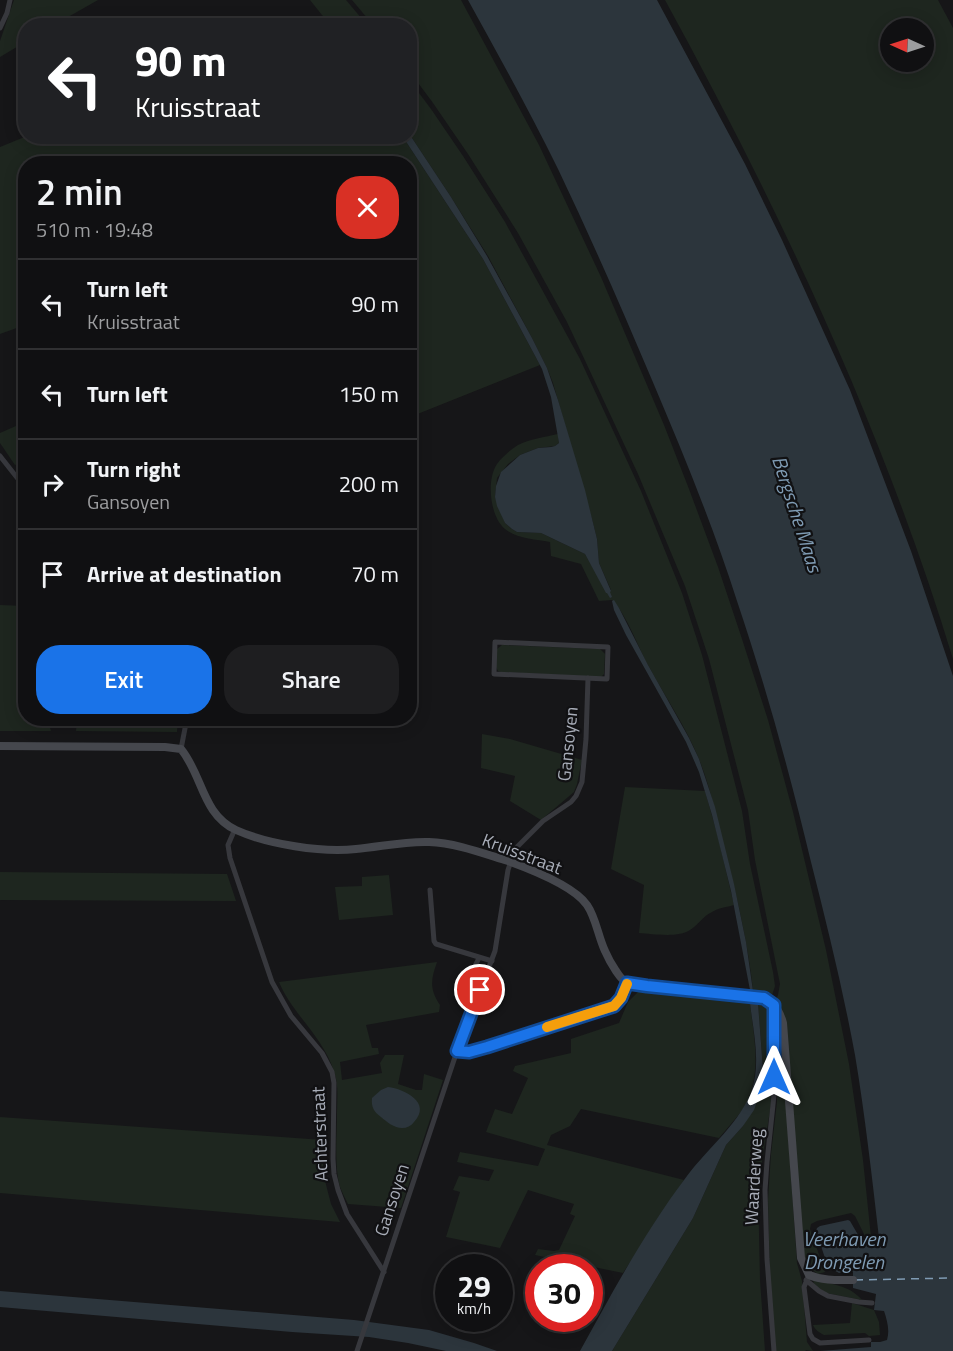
<!DOCTYPE html>
<meta charset="utf-8">
<style>
body{margin:0;font-family:"Titillium Web",sans-serif;background:#1e1e20;color:#f1f3f6;height:100vh;display:flex;flex-direction:column;font-size:22px;white-space:nowrap}
*{box-sizing:border-box;margin:0}
p{font-size:20px;color:#9c9d9f}
.icon{flex:none;width:33px;height:33px;fill:none;stroke:currentColor;stroke-width:2;stroke-linecap:round;stroke-linejoin:round}
.map{position:relative;flex:1;overflow:hidden}
.drawer{position:absolute;left:18px;top:156px;width:399px;height:570px;display:flex;flex-direction:column;background:#101012;border-radius:24px;box-shadow:0 3px 15px #0003,0 0 0 2px #303032}
.drawer>*{flex:none}
.guide{position:absolute;left:18px;top:18px;width:399px;height:126px;border-radius:24px;box-shadow:0 3px 15px #0003,0 0 0 2px #303032;background:#202124;color:#fff;overflow:hidden}
.needle{width:39px;rotate:273deg}
.fabs{position:absolute;left:880px;top:18px;display:grid;gap:12px}
.fabs a{display:grid;place-items:center;width:54px;height:54px;border-radius:50%;background:#101012;box-shadow:0 3px 15px #0003,0 0 0 2px #303032;font-size:30px}
.speed{position:absolute;left:435px;top:1254px;display:flex;gap:12px;font-size:30px;font-weight:700;text-align:center}
.speed>*{display:grid;place-content:center;width:78px;height:78px;border-radius:50%;background:#101012;box-shadow:0 3px 15px #0003,0 0 0 2px #303032;line-height:1}
.speed small{font-size:15px;font-weight:400}
.speed .limit{border:9px solid #d22;background:#fff;color:#111}
.pin{position:absolute;display:grid;place-items:center;width:51px;height:51px;color:#fff;margin:-26px;border:3px solid #fff;border-radius:50%;box-shadow:0 2px 6px #0007}
.me{position:absolute;width:66px;margin:-33px;rotate:0deg;stroke-linejoin:round;filter:drop-shadow(0 0 4px #0008)}
.turn{display:flex;align-items:center;gap:21px;height:126px;padding:0 18px;font-size:27px}
.turn .icon{width:78px;height:78px;stroke-width:2.5}
.turn b{display:block;font-size:42px;line-height:51px}
.round{display:grid;place-items:center;flex:none;width:63px;height:63px;border-radius:24px;background:#1e1e20}
.summary{display:flex;align-items:center;justify-content:space-between;height:102px;padding:0 18px}
h1{font-size:36px;font-weight:600;line-height:45px}
.cta{display:flex;gap:12px;margin-top:auto;padding:12px 18px}
.cta a{flex:1;height:69px;border-radius:24px;background:#1a73e8;color:#fff;font-size:24px;font-weight:600;line-height:69px;text-align:center}
.cta a+a{background:#1e1e20;color:#f1f3f6}
ul{padding:0;list-style:none}
li{display:flex;align-items:center;gap:18px;height:90px;padding:0 18px;border-top:2px solid #303032}
li div{flex:1}
li b{display:block;font-size:22px}
li em{font-style:normal}
.map>svg:first-child{display:block}
.green{fill:#1e261f;fill-rule:evenodd}
.water{fill:#2c353c}
.lines{fill:none;stroke-linecap:round;stroke-linejoin:round}
.ferry{stroke:#7f9bb3;stroke-width:1.5;stroke-dasharray:8 6;stroke-linecap:butt}
.street{stroke:#37383d;stroke-width:5}
.secondary{stroke:#45474d;stroke-width:8}
.route-casing{stroke:#114b97;stroke-width:15}
.route{stroke:#1a73e8;stroke-width:10}
.slow{stroke:#f59e0b;stroke-width:10}
.labels{text-anchor:middle;stroke-width:4.5;stroke-linejoin:round;paint-order:stroke}
.street-label{font-size:18px;fill:#a8adb8;stroke:#111113}
.water-label{font-size:20px;font-style:italic;fill:#7f9bb3;stroke:#111113}
</style>
<div class="map">
<svg width="953" height="1351" viewBox="0 0 953 1351">
<rect width="100%" height="100%" fill="#161618"/>
<g class="green">
<path d="M14 0H98L54 25 26 26 25 42 0 57V41Z"/>
<path d="M310 0H346L367 25H330Z"/>
<path d="M352 0H461L539 145 601 277 664 425 689 489 718 567 742 639 768 720 793 812 826 950 849 1064 863 1160 871 1237 866 1238 855 1216 851 1213 817 1221 811 1224 810 1229 825 1272 818 1274C808 1267 805 1262 803 1251L787 1046 775 1002 778 995 780 984 755 860 748 810 709 659 685 586 638 474 567 322 518 233 468 154 433 103 410 72V26L373 25Z"/>
<path d="M665 0H938L953 28V659C883 429 780 210 665 0ZM891 28H924V62H891Z"/>
<path d="M410 81 431 109 463 156 505 222 580 359 641 491 682 593 702 655 742 811 750 864 773 972 775 986 771 998 752 995 751 990H753C748 943 737 897 725 851 717 820 711 789 699 759 686 727 666 698 649 667 638 647 627 615 612 600L599 601 581 564 551 556 550 542C535 539 517 539 505 529 490 517 486 480 497 464 502 457 510 450 518 445 529 439 545 437 558 434L559 443 555 446 538 448 520 455 508 464 497 478 495 497 505 523 512 529 517 532 541 533 585 554 607 592 611 590 599 563 597 539 592 519 553 383 547 368 532 338 488 256 451 197 410 135Z"/>
<path d="M27 136 403 137 483 259 540 365 410 417V164H26L25 325 0 334V147Z"/>
<path d="M25 422V461L15 465 0 443V433Z"/>
<path d="M0 605 25 606 26 718 47 719 51 731H0Z"/>
<path d="M502 645 600 649 605 654 604 674 601 677 501 672 498 671 496 667 497 649Z"/>
<path d="M77 719H178L177 732 76 731Z"/>
<path d="M482 734 510 739 582 760 577 784 574 792 541 820 510 801 515 776 481 768Z"/>
<path d="M625 787 705 791 718 837 734 905C727 907 718 908 712 912 703 916 698 925 690 930 679 938 653 934 639 933L644 885 611 869Z"/>
<path d="M0 872 227 874 236 901 0 900Z"/>
<path d="M389 875 393 915 339 920 335 887 362 886V877Z"/>
<path d="M437 962C431 979 429 989 440 1005L439 1012 366 1025 372 1048H378L379 1054 340 1062 342 1080 382 1073 380 1063 385 1055H404L398 1084 416 1090H422L424 1074 443 1080 401 1208 348 1204C345 1198 342 1192 340 1187 334 1165 337 1135 337 1113 337 1099 339 1085 334 1072 324 1037 292 1014 279 982Z"/>
<path d="M640 990 750 1003C754 1038 763 1077 743 1109 736 1119 727 1128 719 1138L581 1109 570 1126 551 1135 547 1145 684 1180 623 1273 535 1255 538 1249 554 1251 559 1250 575 1216 570 1214 574 1204 528 1190 500 1248 446 1237 460 1192 453 1190 459 1176 489 1181 494 1170 457 1162 460 1152 538 1166 545 1149 486 1132 495 1109 512 1114 528 1078 513 1071 515 1066 571 1053V1039L619 1023 628 1002Z"/>
<path d="M758 1003C766 1004 768 1006 770 1014L771 1104 758 1187 760 1280 765 1351H612L693 1218 726 1145 743 1126 759 1096 762 1087 763 1070Z"/>
<path d="M777 1019 786 1104 797 1263 802 1281 807 1342 813 1351 806 1350 805 1351H775L770 1279 768 1200 771 1154 777 1102Z"/>
<path d="M0 1117 323 1140V1173L331 1204 340 1222 0 1193Z"/>
<path d="M813 1280C832 1284 849 1285 862 1300L826 1293 814 1285Z"/>
<path d="M852 1303 874 1310 879 1322 880 1335 869 1336 865 1333 824 1335C820 1333 815 1330 813 1325L850 1323Z"/>
</g>
<g class="water">
<path d="M468 0H657L745 164 782 240 850 390 911 551 953 676V1351H820L871 1347V1342H880L887 1340C890 1330 887 1320 884 1311L874 1310 876 1294 853 1288V1272L839 1273 828 1267 816 1231 817 1228 820 1226 848 1220 850 1221 864 1245H874L877 1244 879 1238C872 1177 865 1115 855 1055 843 990 827 925 811 862 790 774 766 687 737 601 713 526 683 453 652 380 622 309 591 238 558 169 530 112 499 56 468 0Z"/>
<path d="M410 135 451 197 487 256 532 338 547 368 558 400 585 490 597 539 599 563 611 591 610 592 612 597 610 598 607 593H606L585 554 541 533 517 532 512 529 505 523 497 506 495 497 496 486 501 472 520 455 538 448 551 447 555 446 559 443 551 397 542 369 533 352 483 259 403 137 410 136Z"/>
<path d="M614 600 619 608 648 665 689 738 699 759 715 807 734 884 746 942 753 991 750 990 731 891 712 815 699 772 686 742 626 635 614 610 612 601Z"/>
<path d="M750 1003H758L763 1070 762 1087 754 1110 743 1126 726 1145 693 1218 612 1351H580C613 1291 646 1230 687 1176 707 1149 742 1121 752 1089 761 1062 753 1030 750 1003Z"/>
<path d="M388 1087C405 1089 432 1103 414 1122 411 1126 407 1128 402 1128 394 1128 387 1122 381 1117 374 1112 371 1107 372 1098L381 1090Z"/>
<path d="M0 1291 354 1320 429 1330 474 1343 497 1351H446L408 1343 369 1337 292 1332 0 1307Z"/>
</g>
<g class="lines">
<path class="ferry" d="M855 1280 953 1278"/>
<g class="street">
<path d="M0 28 7 13 10 0"/>
<path d="M0 456 26 489"/>
<path d="M495 642 608 647 607 679 494 674Z"/>
<path d="M181 749 187 718"/>
<path d="M235 829 228 845 230 858 272 982 291 1016 322 1053 332 1072 334 1083 333 1159 334 1174 338 1190 347 1214 384 1272"/>
<path d="M430 890 434 941 436 944 492 961"/>
<path d="M475 1001 465 996 463 990 479 958"/>
<path d="M774 1006V1095L767 1162 765 1190 767 1259 774 1351"/>
<path d="M457 1051 469 1052 487 1047 614 1006 621 998 627 983"/>
<path d="M809 1275 804 1287 810 1334 813 1339 820 1343 869 1340"/>
<path d="M806 1280 819 1291 828 1296 859 1302 872 1303"/>
<path d="M357 1351 457 1051 495 951 508 870 515 849 543 821 571 802 576 796 582 782 586 739 588 678"/>
</g>
<path class="secondary" d="M0 746 165 747 181 749C203 776 202 814 236 830 267 844 322 853 356 849 380 847 404 841 429 842 456 843 482 853 508 861 530 869 574 886 587 905 596 918 598 936 605 951 608 958 612 965 616 971 619 975 621 979 625 981 633 987 655 987 665 988 694 991 722 994 751 997 769 999 778 1004 783 1023L801 1258 809 1275C823 1281 838 1280 853 1280"/>
</g>
<g class="lines">
<g class="route-casing">
<path id="route" d="M480 990 457 1051 469 1052 487 1047 614 1006 621 998 627 983 647 986 764 998 774 1005V1077"/>
</g>
<use href="#route" class="route"/>
<path class="slow" d="M547 1027 614 1006 621 998 627 984"/>
</g>
<g class="labels">
<g class="street-label">
<text transform="translate(568 744) rotate(-84)" y="6">Gansoyen</text>
<text transform="translate(522 854) rotate(21)" y="6">Kruisstraat</text>
<text transform="translate(320 1134) rotate(-92)" y="6">Achterstraat</text>
<text transform="translate(754 1177) rotate(-87)" y="6">Waarderweg</text>
<text transform="translate(392 1200) rotate(-72)" y="6">Gansoyen</text>
</g>
<g class="water-label">
<text transform="translate(797 514) rotate(72)" y="7">Bergsche Maas</text>
<text x="844" y="1246">Veerhaven<tspan x="844" dy="23">Drongelen</tspan></text>
</g>
</g>
</svg>
<div class="fabs">
<a><svg class="needle" viewBox="-14 -14 28 28"><path d="M0-13l5 13h-10z" fill="#e53935"/><path d="M0 13l5-13h-10z" fill="#9c9d9f"/></svg></a>
</div>
<div class="speed"><div>29<small>km/h</small></div><div class="limit">30</div></div>
<div class="pin" style="left:480px;top:990px;background:#d93025"><svg class="icon" aria-label="arrive" viewBox="0 0 24 24"><path d="M6 21V4h12l-3 4 3 4H6"/></svg></div>
<svg class="me" style="left:774px;top:1077px" viewBox="-20 -20 40 40"><path d="M0-17L14 15 0 8-14 15z" fill="#1a73e8" stroke="#fff" stroke-width="4"/></svg>
<div class="guide">
<div class="turn"><svg class="icon" aria-label="left" viewBox="0 0 24 24"><path d="M17 20v-9H6M10 6l-5 5 5 5"/></svg><div><b>90 m</b>Kruisstraat</div></div>
</div>
<section class="drawer">
<div class="summary"><div><h1>2 min</h1><p>510 m · 19:48</p></div><a class="round" style="background:#d93025;color:#fff"><svg class="icon" aria-label="close" viewBox="0 0 24 24"><path d="M6 6l12 12M18 6L6 18"/></svg></a></div>
<ul>
<li><svg class="icon" aria-label="left" viewBox="0 0 24 24"><path d="M17 20v-9H6M10 6l-5 5 5 5"/></svg><div><b>Turn left</b><p>Kruisstraat</p></div><em>90 m</em></li>
<li><svg class="icon" aria-label="left" viewBox="0 0 24 24"><path d="M17 20v-9H6M10 6l-5 5 5 5"/></svg><div><b>Turn left</b></div><em>150 m</em></li>
<li><svg class="icon" aria-label="right" viewBox="0 0 24 24"><path d="M7 20v-9h11M14 6l5 5-5 5"/></svg><div><b>Turn right</b><p>Gansoyen</p></div><em>200 m</em></li>
<li><svg class="icon" aria-label="arrive" viewBox="0 0 24 24"><path d="M6 21V4h12l-3 4 3 4H6"/></svg><div><b>Arrive at destination</b></div><em>70 m</em></li>
</ul>
<div class="cta"><a>Exit</a><a>Share</a></div>
</section>
</div>
